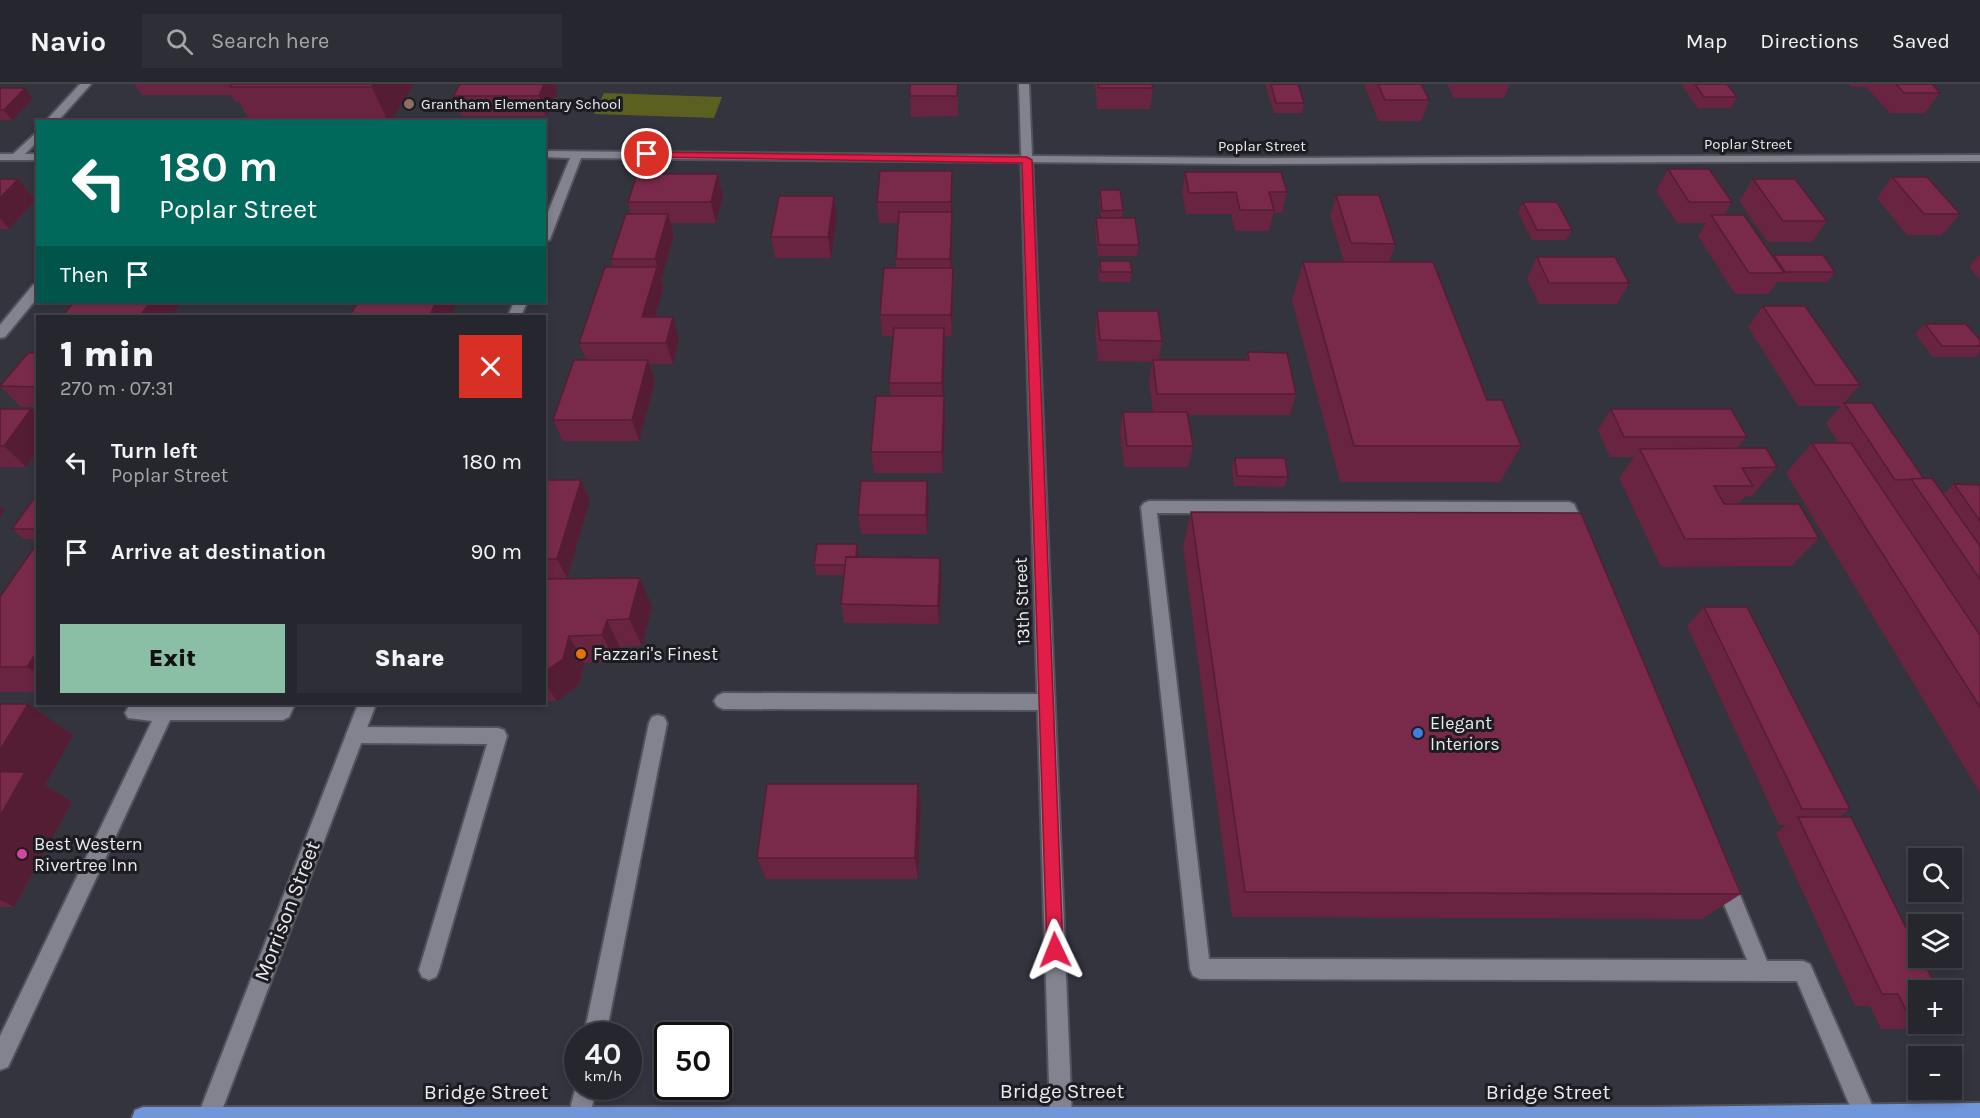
<!DOCTYPE html>
<meta charset="utf-8">
<style>
body{margin:0;font-family:Karla,sans-serif;background:#2e2f36;color:#f1f3f6;height:100vh;display:flex;flex-direction:column;font-size:22px;white-space:nowrap}
*{box-sizing:border-box;margin:0}
p{font-size:20px;color:#a4a5aa}
.icon{flex:none;width:33px;height:33px;fill:none;stroke:currentColor;stroke-width:2;stroke-linecap:round;stroke-linejoin:round}
.map{position:relative;flex:1;overflow:hidden}
.details{position:absolute;left:36px;top:231px;width:510px;height:390px;display:flex;flex-direction:column;background:#26272e;border-radius:0px;box-shadow:0 3px 9px #0003,0 0 0 2px #42444a}
.details>*{flex:none}
.guide{position:absolute;left:36px;top:36px;width:510px;height:183px;border-radius:0px;box-shadow:0 3px 9px #0003,0 0 0 2px #42444a;background:#00695c;color:#fff;overflow:hidden}
.controls{position:absolute;left:1908px;top:764px;display:grid;gap:12px}
.controls a{display:grid;place-items:center;width:54px;height:54px;border-radius:0px;background:#26272e;box-shadow:0 3px 9px #0003,0 0 0 2px #42444a;font-size:30px}
.speed{position:absolute;left:564px;top:938px;display:flex;gap:12px;font-size:30px;font-weight:700;text-align:center}
.speed>*{display:grid;place-content:center;width:78px;height:78px;border-radius:50%;background:#26272e;box-shadow:0 3px 9px #0003,0 0 0 2px #42444a;line-height:1}
.speed small{font-size:15px;font-weight:400}
.speed .limit{border:3px solid #111;border-radius:9px;background:#fff;color:#111}
.pin{position:absolute;display:grid;place-items:center;width:51px;height:51px;color:#fff;margin:-26px;border:3px solid #fff;border-radius:50%;box-shadow:0 2px 6px #0007}
.me{position:absolute;width:66px;margin:-33px;rotate:358deg;stroke-linejoin:round;filter:drop-shadow(0 0 4px #0008)}
.turn{display:flex;align-items:center;gap:21px;height:126px;padding:0 24px;font-size:27px}
.turn .icon{width:78px;height:78px;stroke-width:2.5}
.turn b{display:block;font-size:42px;line-height:51px}
.then{display:flex;align-items:center;height:57px;padding:0 24px;background:#0003;gap:12px;font-size:22px}
.round{display:grid;place-items:center;flex:none;width:63px;height:63px;border-radius:0px;background:#2e2f36}
.overview{display:flex;align-items:center;justify-content:space-between;height:102px;padding:0 24px}
h1{font-size:36px;font-weight:800;line-height:45px}
.button{display:flex;gap:12px;margin-top:auto;padding:12px 24px}
.button a{flex:1;height:69px;border-radius:0px;background:#8abfa5;color:#111;font-size:24px;font-weight:800;line-height:69px;text-align:center}
.button a+a{background:#2e2f36;color:#f1f3f6}
ul{padding:0;list-style:none}
li{display:flex;align-items:center;gap:18px;height:90px;padding:0 24px}
li div{flex:1}
li b{display:block;font-size:22px}
li em{font-style:normal}
header{display:flex;align-items:center;gap:36px;box-sizing:border-box;height:84px;padding:0 30px;background:#26272e;border-bottom:2px solid #42444a}
header strong{font-size:28px}
nav{display:flex;gap:33px;margin-inline-start:auto;font-size:21px}
.search{width:420px;height:54px;background:#2e2f36;display:flex;align-items:center;gap:15px;box-sizing:border-box;padding:0 21px;border-radius:0px;color:#a4a5aa;font-size:22px}
.map>svg:first-child{display:block}
.green{fill:#5b6021}
.lines{fill:none;stroke-linecap:round;stroke-linejoin:round}
.service-casing{stroke:#51525a;stroke-width:4}
.minor-casing{stroke:#51525a;stroke-width:4}
.secondary-casing{stroke:#51525a;stroke-width:4}
.trunk-casing{stroke:#51525a;stroke-width:4}
.service{fill:#82838f;fill-rule:evenodd}
.minor{fill:#82838f;fill-rule:evenodd}
.secondary{fill:#82838f;fill-rule:evenodd}
.trunk{fill:#7096dc;fill-rule:evenodd}
.wall{fill:#682440}
.shaded-wall{fill:#551d34}
.building{fill:#792a4b;stroke:#551d34;stroke-width:1.5}
.route{fill:#e11d48;stroke:#92132f;stroke-width:1.5}
.education-dot{fill:#8d6e63;stroke:#1c1c21;stroke-width:2}
.food-dot{fill:#e8710a;stroke:#1c1c21;stroke-width:2}
.shop-dot{fill:#3f7fe0;stroke:#1c1c21;stroke-width:2}
.hotel-dot{fill:#d1479c;stroke:#1c1c21;stroke-width:2}
.labels{text-anchor:middle;stroke-width:6;stroke-linejoin:round;paint-order:stroke}
.far-poi-label{font-size:15px;fill:#eaebf2;stroke:#1c1c21;text-anchor:start}
.far-street-label{font-size:15px;fill:#eaebf2;stroke:#1c1c21}
.street-label{font-size:18px;fill:#eaebf2;stroke:#1c1c21}
.poi-label{font-size:18px;fill:#eaebf2;stroke:#1c1c21;text-anchor:start}
.near-street-label{font-size:21px;fill:#eaebf2;stroke:#1c1c21}
</style>
<header>
<strong>Navio</strong>
<div class="search"><svg class="icon" aria-label="search" viewBox="0 0 24 24"><circle cx="10" cy="10" r="6"/><path d="M15 15l6 6"/></svg>Search here</div>
<nav><a>Map</a><a>Directions</a><a>Saved</a></nav>
</header>
<div class="map">
<svg width="1980" height="1034" viewBox="0 0 1980 1034">
<rect width="100%" height="100%" fill="#33343e"/>
<path class="green" d="M604 9 722 13 714 34 594 30Z"/>
<g class="lines">
<g class="service-casing">
<g id="service">
<path d="M80 0H91L57 38H45Z"/>
<path d="M38 47V57L20 75H12V71Z"/>
<path d="M1149 417 1569 418 1574 420 1587 448 1585 452H1573L1564 430 1157 429 1209 875 1747 876 1714 796 1717 789 1724 787 1731 789 1767 877H1803L1810 880 1873 1023 1875 1034H1855L1797 897 1200 895 1193 892 1190 885 1141 423 1144 419Z"/>
<path d="M723 609 1045 610 1051 613 1054 618 1051 623 1045 626 723 625 717 622 714 617 717 612Z"/>
<path d="M130 620H295L289 633 283 636H170L8 983 0 986V952L152 637 128 634 125 629Z"/>
<path d="M658 631 664 633 667 639 606 951H584L649 639 652 633Z"/>
<path d="M355 643 498 644 504 646 507 652 439 886 436 893 429 896 422 893 419 886 487 660 355 659 349 657 346 651 349 645Z"/>
<path d="M578 994V1002H596L590 1034 568 1033Z"/>
</g>
</g>
<g class="minor-casing">
<g id="minor">
<path d="M544 67 1242 74 1980 71V77L1242 80 581 74 550 155 544 159V138L570 74 544 73Z"/>
<rect x="0" y="70" width="38" height="6"/>
<path d="M38 200V213L5 253 0 254V241L33 201Z"/>
<path d="M514 218H527L521 232H508Z"/>
<path d="M358 620H376L219 1034H197Z"/>
</g>
</g>
<g class="secondary-casing">
<path id="secondary" d="M1019 0H1029L1072 1034 1050 1033Z"/>
</g>
<g class="trunk-casing">
<path id="trunk" d="M1980 1019V1034H132L135 1026 143 1023H1656Z"/>
</g>
<use href="#service" class="service"/>
<use href="#minor" class="minor"/>
<use href="#secondary" class="secondary"/>
<use href="#trunk" class="trunk"/>
</g>
<g class="wall">
<path d="M134 0H414L391 38H250L239 18H235L231 11H142Z"/>
<path d="M958 0V32L911 33 910 12Z"/>
<path d="M1095 0H1152L1153 4 1150 25H1097Z"/>
<path d="M1265 0H1298L1304 19 1302 29H1274Z"/>
<path d="M1364 0H1421L1429 16 1421 37H1378Z"/>
<path d="M1447 0H1510L1504 14H1454Z"/>
<path d="M1681 0H1727L1737 13 1731 24H1698Z"/>
<path d="M1848 0H1932L1940 9 1925 29H1890L1866 3H1852Z"/>
<path d="M0 4H25L33 15 12 36H0Z"/>
<path d="M557 8 546 32H462L453 12Z"/>
<path d="M1668 85 1732 118 1724 131 1773 173 1774 171 1835 188 1827 198H1777L1769 210H1735L1698 152 1706 139H1677L1656 107Z"/>
<path d="M952 87V149L951 184 953 205 952 252H945V265L943 312 945 333 943 389H874L871 368 891 312 889 299 893 252H882L880 231 896 184V175L899 139H879L877 118Z"/>
<path d="M1185 88 1287 108 1282 129H1273L1269 147H1235L1231 130H1186L1182 109Z"/>
<path d="M718 90 723 112 716 139H671L674 151 661 196 663 204 655 233H673L679 255 673 280H650L655 297 639 357H563L553 336 586 276 579 259 613 183 611 175 631 130 628 118Z"/>
<path d="M1892 93 1960 130 1942 151H1907L1877 114Z"/>
<path d="M0 95H18L35 116 9 145H0Z"/>
<path d="M1753 95 1827 137 1812 158H1768L1739 117Z"/>
<path d="M1100 106 1123 126 1122 134 1139 161 1137 172H1098L1095 145 1096 134H1101L1099 117Z"/>
<path d="M1336 111 1395 160 1389 178 1487 316 1521 362 1500 398H1340L1292 216 1303 178H1344L1330 132Z"/>
<path d="M1523 118 1572 146 1566 156H1532L1518 129Z"/>
<path d="M837 133 831 174H775L771 153Z"/>
<path d="M1978 172H1980V196L1969 183Z"/>
<path d="M1537 173 1629 199 1617 220H1539L1527 195Z"/>
<path d="M1100 177 1132 188 1130 198H1099L1098 187Z"/>
<path d="M358 218 450 232H351L350 231Z"/>
<path d="M1763 222 1860 301 1844 319 1924 395 1943 410 1954 400 1980 401V709L1786 389 1812 359H1838L1826 339 1841 322H1798L1748 243Z"/>
<path d="M1097 227 1162 257 1159 276H1246L1248 268 1296 310 1290 331H1188L1193 362 1188 383H1124L1120 348 1123 328H1153L1149 297 1152 278 1098 277 1095 248Z"/>
<path d="M1925 240 1980 256V267L1975 273H1933L1915 250Z"/>
<path d="M38 269V323H21L0 302Z"/>
<path d="M0 325H31L38 331V366L26 383H0Z"/>
<path d="M1611 325 1747 353 1737 364 1777 383 1752 412H1745L1738 420 1819 454 1791 482 1661 483 1619 394 1634 373H1610L1598 346Z"/>
<path d="M1235 374 1288 393 1284 403 1234 402 1232 384Z"/>
<path d="M544 396H581L590 416 567 494H544Z"/>
<path d="M38 409V455H24L12 445Z"/>
<path d="M929 417 927 450H861L858 431Z"/>
<path d="M1191 428 1741 810 1702 835 1232 833 1183 463Z"/>
<path d="M38 458V608H0V513Z"/>
<path d="M857 460 859 473 942 494 939 540 844 539 841 520 844 491H817L814 481Z"/>
<path d="M544 495 652 522 642 562 620 563 616 578 584 579 579 601 557 617H544Z"/>
<path d="M1704 523 1850 725 1839 733 1918 906V939H1939L1922 945H1881L1870 922H1855L1776 749 1786 741H1779L1687 542Z"/>
<path d="M0 620 73 651 45 701 72 718 14 823H0Z"/>
<path d="M918 700 921 723 918 795H766L757 774Z"/>
</g>
<g class="shaded-wall">
<path d="M374 0H414L391 38H388L372 3Z"/>
<path d="M544 0H555L557 8 546 32 539 12Z"/>
<path d="M25 4 33 15 12 36 4 26Z"/>
<path d="M952 87V149L951 196 950 175Z"/>
<path d="M718 90 723 112 716 139 711 118Z"/>
<path d="M18 95 35 116 9 145 0 134V114Z"/>
<path d="M834 112 837 133 831 174 828 153Z"/>
<path d="M668 130 674 151 661 196 655 175Z"/>
<path d="M657 183 663 204 649 255 642 233Z"/>
<path d="M953 184V205L952 252 951 231Z"/>
<path d="M150 218H178L180 220 171 232H140Z"/>
<path d="M436 218H457L450 232H431L430 231Z"/>
<path d="M673 233 679 255 673 280 666 259Z"/>
<path d="M944 244 945 265 943 320 942 299Z"/>
<path d="M648 276 655 297 639 357 632 336Z"/>
<path d="M944 312 945 333 943 389 942 368Z"/>
<path d="M31 325 38 331V366L26 383 4 362Z"/>
<path d="M581 396 590 416 567 494 557 475Z"/>
<path d="M927 397 929 417 927 450 926 431Z"/>
<path d="M0 422 5 426 0 433Z"/>
<path d="M857 460 859 470 857 491 856 481Z"/>
<path d="M940 474 942 494 939 540 938 522Z"/>
<path d="M640 494 652 522 642 562 629 535Z"/>
<path d="M607 536 620 563 616 578 602 551Z"/>
<path d="M569 552 584 579 579 601 557 617 544 598V588Z"/>
<path d="M38 566V590L27 583Z"/>
<path d="M28 620 73 651 45 701 72 718 14 823 0 816V666Z"/>
<path d="M918 700 921 723 918 795 915 774Z"/>
</g>
<g class="building">
<path d="M232 0H374L372 3H230Z"/>
<path d="M460 0H544L539 12H453Z"/>
<path d="M910 0H958L957 12H910Z"/>
<path d="M1098 0H1152L1153 4H1099Z"/>
<path d="M1271 0H1298L1304 19H1276Z"/>
<path d="M1378 0H1421L1429 16H1385Z"/>
<path d="M1695 0H1727L1737 13H1704Z"/>
<path d="M1896 0H1932L1940 9H1904Z"/>
<path d="M0 4H25L4 26H0Z"/>
<path d="M1668 85H1709L1732 118H1689Z"/>
<path d="M880 87H952L951 118H877Z"/>
<path d="M1185 88H1281L1287 108H1269L1274 126H1240L1236 108 1189 109Z"/>
<path d="M637 90H718L711 118H628Z"/>
<path d="M1892 93H1927L1960 130H1924Z"/>
<path d="M0 95H18L0 114Z"/>
<path d="M1753 95H1795L1827 137H1783Z"/>
<path d="M1100 106H1120L1123 126 1102 127Z"/>
<path d="M1336 111H1379L1395 160 1351 159Z"/>
<path d="M779 112H834L828 153H771Z"/>
<path d="M1523 118H1557L1572 146H1537Z"/>
<path d="M899 128H952L950 175H896Z"/>
<path d="M626 130H668L655 175H611Z"/>
<path d="M1711 131H1744L1784 189H1749Z"/>
<path d="M1096 134H1135L1139 161H1099Z"/>
<path d="M1774 171H1823L1835 188H1785Z"/>
<path d="M1537 173H1615L1629 199H1549Z"/>
<path d="M1100 177H1130L1132 188H1101Z"/>
<path d="M1303 178H1433L1487 316H1502L1521 362H1354Z"/>
<path d="M605 183H657L642 233H673L666 259H579Z"/>
<path d="M884 184H953L951 231H880Z"/>
<path d="M74 218H150L140 232H62Z"/>
<path d="M358 218H436L430 231H350Z"/>
<path d="M1763 222H1805L1860 301H1815Z"/>
<path d="M1097 227H1158L1162 257 1100 256Z"/>
<path d="M1925 240H1966L1980 256V262H1942Z"/>
<path d="M894 244H944L942 299H889Z"/>
<path d="M1248 268 1287 269 1296 310H1157L1153 276H1249Z"/>
<path d="M28 269H38V303L0 302Z"/>
<path d="M574 276H648L632 336H553Z"/>
<path d="M876 312H944L942 368H871Z"/>
<path d="M1844 319H1872L1924 395 1895 396Z"/>
<path d="M0 325H31L4 362H0Z"/>
<path d="M1611 325H1731L1747 353H1624Z"/>
<path d="M1123 328H1187L1193 362H1127Z"/>
<path d="M1812 359H1851L1980 551V623Z"/>
<path d="M1766 364 1777 383 1742 384 1753 402H1714L1724 420H1799L1819 454 1685 455 1640 365Z"/>
<path d="M1235 374H1285L1288 393 1237 392Z"/>
<path d="M1932 394 1980 462V495L1911 395Z"/>
<path d="M544 396H581L557 475H544Z"/>
<path d="M861 397H927L926 431H858Z"/>
<path d="M1954 400 1980 401V437Z"/>
<path d="M38 409V445H12Z"/>
<path d="M1191 428 1581 429 1741 810 1245 808Z"/>
<path d="M38 458V566L27 583H0V513Z"/>
<path d="M817 460H857L856 473H846V481H814Z"/>
<path d="M846 473 940 474 938 522 841 520Z"/>
<path d="M640 494 629 535 607 536 602 551 569 552 563 575 544 588V495Z"/>
<path d="M1704 523H1747L1850 725H1802Z"/>
<path d="M0 620H28L0 666Z"/>
<path d="M0 688H25L0 732Z"/>
<path d="M767 700H918L915 774H757Z"/>
<path d="M1798 733H1851L1918 868V873H1921L1938 906H1918V934H1910L1898 910H1882Z"/>
</g>
<path class="route" d="M644 68 1027 73 1032 76 1063 866 1061 872 1055 874 1049 872 1047 866 1022 79 647 73 642 70Z"/>
<circle class="education-dot" cx="409" cy="20" r="6"/>
<circle class="food-dot" cx="581" cy="570" r="6"/>
<circle class="shop-dot" cx="1418" cy="649" r="6"/>
<circle class="hotel-dot" cx="22" cy="770" r="6"/>
<g class="labels">
<g class="far-poi-label">
<text x="421" y="25">Grantham Elementary School</text>
</g>
<g class="far-street-label">
<text x="1748" y="65">Poplar Street</text>
<text x="1262" y="67">Poplar Street</text>
</g>
<g class="street-label">
<text transform="translate(1022 517) rotate(-92)" y="6">13th Street</text>
</g>
<g class="poi-label">
<text x="593" y="576">Fazzari's Finest</text>
<text x="1430" y="645">Elegant<tspan x="1430" dy="21">Interiors</tspan></text>
<text x="34" y="766">Best Western<tspan x="34" dy="21">Rivertree Inn</tspan></text>
</g>
<g class="near-street-label">
<text transform="translate(287 827) rotate(-69)" y="7">Morrison Street</text>
<text x="1062" y="1014">Bridge Street</text>
<text x="486" y="1015">Bridge Street</text>
<text x="1548" y="1015">Bridge Street</text>
</g>
</g>
</svg>
<div class="controls">
<a><svg class="icon" aria-label="search" viewBox="0 0 24 24"><circle cx="10" cy="10" r="6"/><path d="M15 15l6 6"/></svg></a>
<a><svg class="icon" aria-label="layers" viewBox="0 0 24 24"><path d="M12 4l9 5-9 5-9-5zM3 14l9 5 9-5"/></svg></a>
<a>+</a>
<a>−</a>
</div>
<div class="speed"><div>40<small>km/h</small></div><div class="limit">50</div></div>
<div class="pin" style="left:647px;top:70px;background:#d93025"><svg class="icon" aria-label="arrive" viewBox="0 0 24 24"><path d="M6 21V4h12l-3 4 3 4H6"/></svg></div>
<svg class="me" style="left:1055px;top:866px" viewBox="-20 -20 40 40"><path d="M0-17L14 15 0 8-14 15z" fill="#e11d48" stroke="#fff" stroke-width="4"/></svg>
<div class="guide">
<div class="turn"><svg class="icon" aria-label="left" viewBox="0 0 24 24"><path d="M17 20v-9H6M10 6l-5 5 5 5"/></svg><div><b>180 m</b>Poplar Street</div></div>
<div class="then">Then<svg class="icon" aria-label="arrive" viewBox="0 0 24 24"><path d="M6 21V4h12l-3 4 3 4H6"/></svg></div>
</div>
<section class="details">
<div class="overview"><div><h1>1 min</h1><p>270 m · 07:31</p></div><a class="round" style="background:#d93025;color:#fff"><svg class="icon" aria-label="close" viewBox="0 0 24 24"><path d="M6 6l12 12M18 6L6 18"/></svg></a></div>
<ul>
<li><svg class="icon" aria-label="left" viewBox="0 0 24 24"><path d="M17 20v-9H6M10 6l-5 5 5 5"/></svg><div><b>Turn left</b><p>Poplar Street</p></div><em>180 m</em></li>
<li><svg class="icon" aria-label="arrive" viewBox="0 0 24 24"><path d="M6 21V4h12l-3 4 3 4H6"/></svg><div><b>Arrive at destination</b></div><em>90 m</em></li>
</ul>
<div class="button"><a>Exit</a><a>Share</a></div>
</section>
</div>
